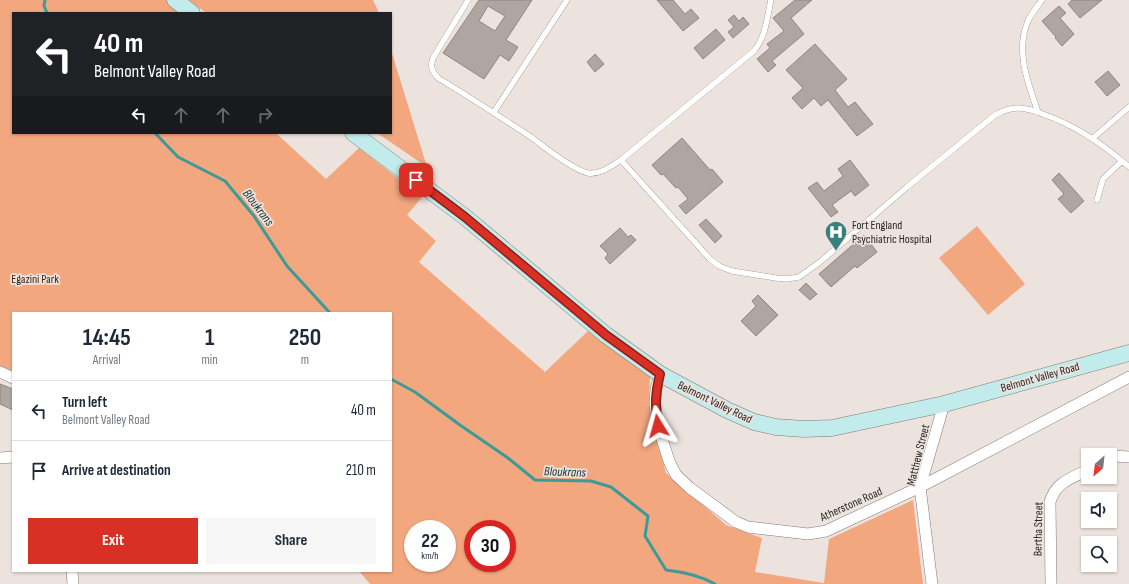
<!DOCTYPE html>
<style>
body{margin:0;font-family:"Sofia Sans Condensed",sans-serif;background:#f6f6f7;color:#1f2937;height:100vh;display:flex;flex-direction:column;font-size:15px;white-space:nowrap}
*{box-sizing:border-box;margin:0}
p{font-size:13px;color:#747a83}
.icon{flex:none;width:22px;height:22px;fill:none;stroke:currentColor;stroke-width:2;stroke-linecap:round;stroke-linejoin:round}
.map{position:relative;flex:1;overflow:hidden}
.side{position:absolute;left:12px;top:312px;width:380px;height:260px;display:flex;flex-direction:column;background:#fff;border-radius:0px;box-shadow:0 1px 3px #0004}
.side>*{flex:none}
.hud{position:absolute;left:12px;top:12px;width:380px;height:122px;border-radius:0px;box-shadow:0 1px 3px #0004;background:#202124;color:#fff;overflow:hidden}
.needle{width:26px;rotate:208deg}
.controls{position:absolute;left:1081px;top:448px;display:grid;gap:8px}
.controls a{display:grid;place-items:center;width:36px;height:36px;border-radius:0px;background:#fff;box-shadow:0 1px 3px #0004;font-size:20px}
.speed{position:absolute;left:404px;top:520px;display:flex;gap:8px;font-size:20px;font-weight:700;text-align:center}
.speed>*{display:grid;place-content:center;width:52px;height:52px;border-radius:50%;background:#fff;box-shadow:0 1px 3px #0004;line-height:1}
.speed small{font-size:10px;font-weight:400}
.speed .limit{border:6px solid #d22;background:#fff;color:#111}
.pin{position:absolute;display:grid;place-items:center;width:34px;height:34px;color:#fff;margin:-17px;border-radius:8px;box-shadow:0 2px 6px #0006}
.me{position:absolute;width:44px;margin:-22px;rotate:352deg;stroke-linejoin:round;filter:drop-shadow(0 0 3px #0008)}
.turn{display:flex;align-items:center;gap:14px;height:84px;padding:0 16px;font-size:18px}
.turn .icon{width:52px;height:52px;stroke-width:2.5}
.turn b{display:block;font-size:28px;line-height:34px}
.lanes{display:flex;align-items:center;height:38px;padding:0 16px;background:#0003;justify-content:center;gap:20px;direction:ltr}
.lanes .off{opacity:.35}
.eta{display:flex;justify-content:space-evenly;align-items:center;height:68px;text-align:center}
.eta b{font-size:24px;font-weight:700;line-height:28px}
.cta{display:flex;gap:8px;margin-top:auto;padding:8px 16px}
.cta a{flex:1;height:46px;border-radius:0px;background:#d93025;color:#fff;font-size:16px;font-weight:700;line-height:46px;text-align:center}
.cta a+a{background:#f6f6f7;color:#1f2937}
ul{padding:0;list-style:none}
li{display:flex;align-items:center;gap:12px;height:60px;padding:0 16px;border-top:1px solid #e0e1e3}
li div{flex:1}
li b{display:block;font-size:15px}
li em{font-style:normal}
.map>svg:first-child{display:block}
.green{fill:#f2a77f;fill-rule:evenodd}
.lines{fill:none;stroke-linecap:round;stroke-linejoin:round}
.stream{stroke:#3c9b98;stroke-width:3}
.building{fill:#afa5a1;stroke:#908783;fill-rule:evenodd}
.lane-casing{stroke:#847b77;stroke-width:6}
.street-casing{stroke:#847b77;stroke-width:12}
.secondary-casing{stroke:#847b77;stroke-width:17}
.lane{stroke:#fff;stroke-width:5.5}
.street{stroke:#fff;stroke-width:11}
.secondary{stroke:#c2eceb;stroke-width:16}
.route-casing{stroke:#8d1f18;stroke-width:10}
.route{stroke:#d93025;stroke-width:7}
.labels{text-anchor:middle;stroke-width:3.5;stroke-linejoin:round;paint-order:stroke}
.poi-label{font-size:12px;fill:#2a2624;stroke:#ede3de;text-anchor:start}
.park-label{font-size:12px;fill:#40210f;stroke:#ede3de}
.street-label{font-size:12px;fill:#2a2624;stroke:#ede3de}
.water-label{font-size:13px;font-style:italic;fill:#1b3130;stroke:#ede3de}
</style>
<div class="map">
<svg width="1129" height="584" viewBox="0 0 1129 584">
<rect width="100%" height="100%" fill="#ede3de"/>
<g class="green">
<path d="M0 0H170L187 13H13V133H276L326 179 359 148 422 197 407 215 436 241 419 262 545 372 588 331 650 374 649 405 666 473 726 525 762 538 755 572 824 583 829 539 913 500 923 584H370L359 571H391V313H13V371L0 366ZM413 529H447V563H413ZM473 529H507V563H473Z"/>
<path d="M189 0H373L379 13H206Z"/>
<path d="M391 50 427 167 377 133H391Z"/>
<path d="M977 226 1025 284 988 315 939 258Z"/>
</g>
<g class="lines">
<g class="stream">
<path d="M45 0 44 6 47 13"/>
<path d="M155 133 178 157 225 181 254 216 287 266 330 313"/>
<path d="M391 379 415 392 460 425 508 458 535 480 591 481 611 487 648 516 645 536 666 570C684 572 699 575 715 584"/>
</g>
</g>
<g class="building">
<path d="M479 0H532L506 40 518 47 509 61 500 55 484 79 443 53ZM488 6 505 16 495 31 479 21Z"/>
<path d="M657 0H673L685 14 691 9 699 18 683 31Z"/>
<path d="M795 0H812L791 18 804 34 772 61 776 65 768 72 757 59 770 48 767 44 784 31 773 18Z"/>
<path d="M1072 0H1102L1080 18 1068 4Z"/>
<path d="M1059 6 1066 13 1060 18 1074 34 1062 46 1055 38 1056 37 1042 21Z"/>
<path d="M734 15 739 21 743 17 749 24 733 38 728 32 734 27 728 20Z"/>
<path d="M716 29 725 40 703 59 694 48Z"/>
<path d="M815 44 847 79 835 90 848 107 855 102 873 124 857 136 828 100 821 106 814 98 802 109 792 98 803 88 786 70Z"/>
<path d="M595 54 604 64 595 72 587 62Z"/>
<path d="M1108 71 1120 85 1107 96 1095 82Z"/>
<path d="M682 138 710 170 712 169 723 182 686 214 679 206 688 199 678 187 676 188 663 174 661 175 652 165Z"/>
<path d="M850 160 869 185 855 196 851 191 832 205 838 212 831 217 808 188 817 182 824 191 843 176 838 169Z"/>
<path d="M1059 173 1084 201 1071 213 1058 199 1064 194 1052 180Z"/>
<path d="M706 219 722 236 715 243 699 225Z"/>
<path d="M620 228 628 237 631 235 636 240 610 264 605 258 608 254 600 246Z"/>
<path d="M864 235 877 252 857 268 855 266 831 287 819 274Z"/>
<path d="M806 283 817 294 810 300 799 290Z"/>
<path d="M758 295 778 315 756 336 741 321 756 306 752 301Z"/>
<path d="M0 384 13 389V410L0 404Z"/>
</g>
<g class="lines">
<g class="lane-casing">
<g id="lane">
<path d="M468 0 433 58C430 67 432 71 438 78 470 97 500 117 531 137 544 147 573 170 588 173 600 175 611 166 621 160L754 51C766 36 767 18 771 0"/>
<path d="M494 112 567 0"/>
<path d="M1038 112C1028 84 1015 50 1028 21 1031 14 1037 7 1042 0"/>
<path d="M1093 138 1129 107"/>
<path d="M621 160 710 259 719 266 732 271 776 278 787 279 799 277 820 262 907 187 995 115C1002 111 1010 108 1018 108 1028 108 1036 111 1045 115 1077 126 1104 145 1129 167"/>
<path d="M1097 200 1103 179 1122 161"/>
</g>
</g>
<g class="street-casing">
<g id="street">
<path d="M0 372 13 378"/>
<path d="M660 374 656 389 655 404 658 426 669 461 676 475 690 488 736 522 748 527 808 534 826 531 920 487 1129 377"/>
<path d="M0 458 13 457"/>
<path d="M1110 458 1114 456 1129 457"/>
<path d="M72 571 73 584"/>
<path d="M932 584 920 487 944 404"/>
<path d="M1051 584 1050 502C1056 482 1070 479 1088 470"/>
</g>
</g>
<g class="secondary-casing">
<g id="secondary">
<path d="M175 0 192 13"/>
<path d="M353 133 465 217 606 335 660 374 727 410 754 422 776 427 804 429 832 428 944 404 1129 353"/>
</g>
</g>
<use href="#lane" class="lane"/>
<use href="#street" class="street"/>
<use href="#secondary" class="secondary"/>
</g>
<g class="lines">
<g class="route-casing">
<path id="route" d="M416 180 465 217 606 335 660 374C655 395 655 405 658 426"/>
</g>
<use href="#route" class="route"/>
</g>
<defs>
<g id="hospital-pin" transform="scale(1.15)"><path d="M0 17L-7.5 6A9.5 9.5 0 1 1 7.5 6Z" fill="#38807e" stroke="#ede3de"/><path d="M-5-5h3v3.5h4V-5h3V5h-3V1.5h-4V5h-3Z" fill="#fff"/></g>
</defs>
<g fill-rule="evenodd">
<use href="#hospital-pin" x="836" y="232"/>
</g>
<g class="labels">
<g class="poi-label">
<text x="852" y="229">Fort England<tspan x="852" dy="14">Psychiatric Hospital</tspan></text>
</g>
<g class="park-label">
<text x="35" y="283">Egazini Park</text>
</g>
<g class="street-label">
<text transform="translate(1040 377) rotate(-16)" y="4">Belmont Valley Road</text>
<text transform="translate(715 402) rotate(26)" y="4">Belmont Valley Road</text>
<text transform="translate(918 455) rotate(-76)" y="4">Matthew Street</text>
<text transform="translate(851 504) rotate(-24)" y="4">Atherstone Road</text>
<text transform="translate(1038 529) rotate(-89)" y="4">Bertha Street</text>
</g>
<g class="water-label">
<text transform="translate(259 207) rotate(53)" y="5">Bloukrans</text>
<text transform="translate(565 471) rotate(2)" y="5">Bloukrans</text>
</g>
</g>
</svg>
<div class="controls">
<a><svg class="needle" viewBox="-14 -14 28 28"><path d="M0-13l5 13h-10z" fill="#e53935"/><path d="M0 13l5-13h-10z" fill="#747a83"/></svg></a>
<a><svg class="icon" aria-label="sound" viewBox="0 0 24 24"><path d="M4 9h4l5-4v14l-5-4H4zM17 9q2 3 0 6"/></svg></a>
<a><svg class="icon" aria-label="search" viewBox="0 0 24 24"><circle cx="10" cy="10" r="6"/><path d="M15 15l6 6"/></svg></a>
</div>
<div class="speed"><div>22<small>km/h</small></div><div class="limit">30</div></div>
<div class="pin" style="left:416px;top:180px;background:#d93025"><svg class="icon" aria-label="arrive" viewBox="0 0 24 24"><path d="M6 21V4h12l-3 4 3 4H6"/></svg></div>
<svg class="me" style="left:658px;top:426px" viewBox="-20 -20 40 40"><path d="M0-17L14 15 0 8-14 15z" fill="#d93025" stroke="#fff" stroke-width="4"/></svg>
<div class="hud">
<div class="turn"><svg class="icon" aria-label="left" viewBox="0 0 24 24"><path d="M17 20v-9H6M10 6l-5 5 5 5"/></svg><div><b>40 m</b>Belmont Valley Road</div></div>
<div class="lanes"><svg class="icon" aria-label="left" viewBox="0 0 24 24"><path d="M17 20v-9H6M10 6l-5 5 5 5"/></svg><svg class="icon off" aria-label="ahead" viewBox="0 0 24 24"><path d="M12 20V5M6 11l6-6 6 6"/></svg><svg class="icon off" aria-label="ahead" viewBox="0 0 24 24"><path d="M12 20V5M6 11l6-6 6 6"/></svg><svg class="icon off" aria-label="right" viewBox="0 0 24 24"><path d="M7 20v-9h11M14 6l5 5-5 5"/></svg></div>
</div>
<section class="side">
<div class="eta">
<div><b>14:45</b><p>Arrival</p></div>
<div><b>1</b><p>min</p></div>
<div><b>250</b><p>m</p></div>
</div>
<ul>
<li><svg class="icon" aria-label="left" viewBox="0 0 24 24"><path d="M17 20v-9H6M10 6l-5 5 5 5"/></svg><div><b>Turn left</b><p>Belmont Valley Road</p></div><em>40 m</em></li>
<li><svg class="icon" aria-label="arrive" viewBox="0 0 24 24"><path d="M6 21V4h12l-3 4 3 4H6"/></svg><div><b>Arrive at destination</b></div><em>210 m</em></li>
</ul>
<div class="cta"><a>Exit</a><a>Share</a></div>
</section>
</div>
